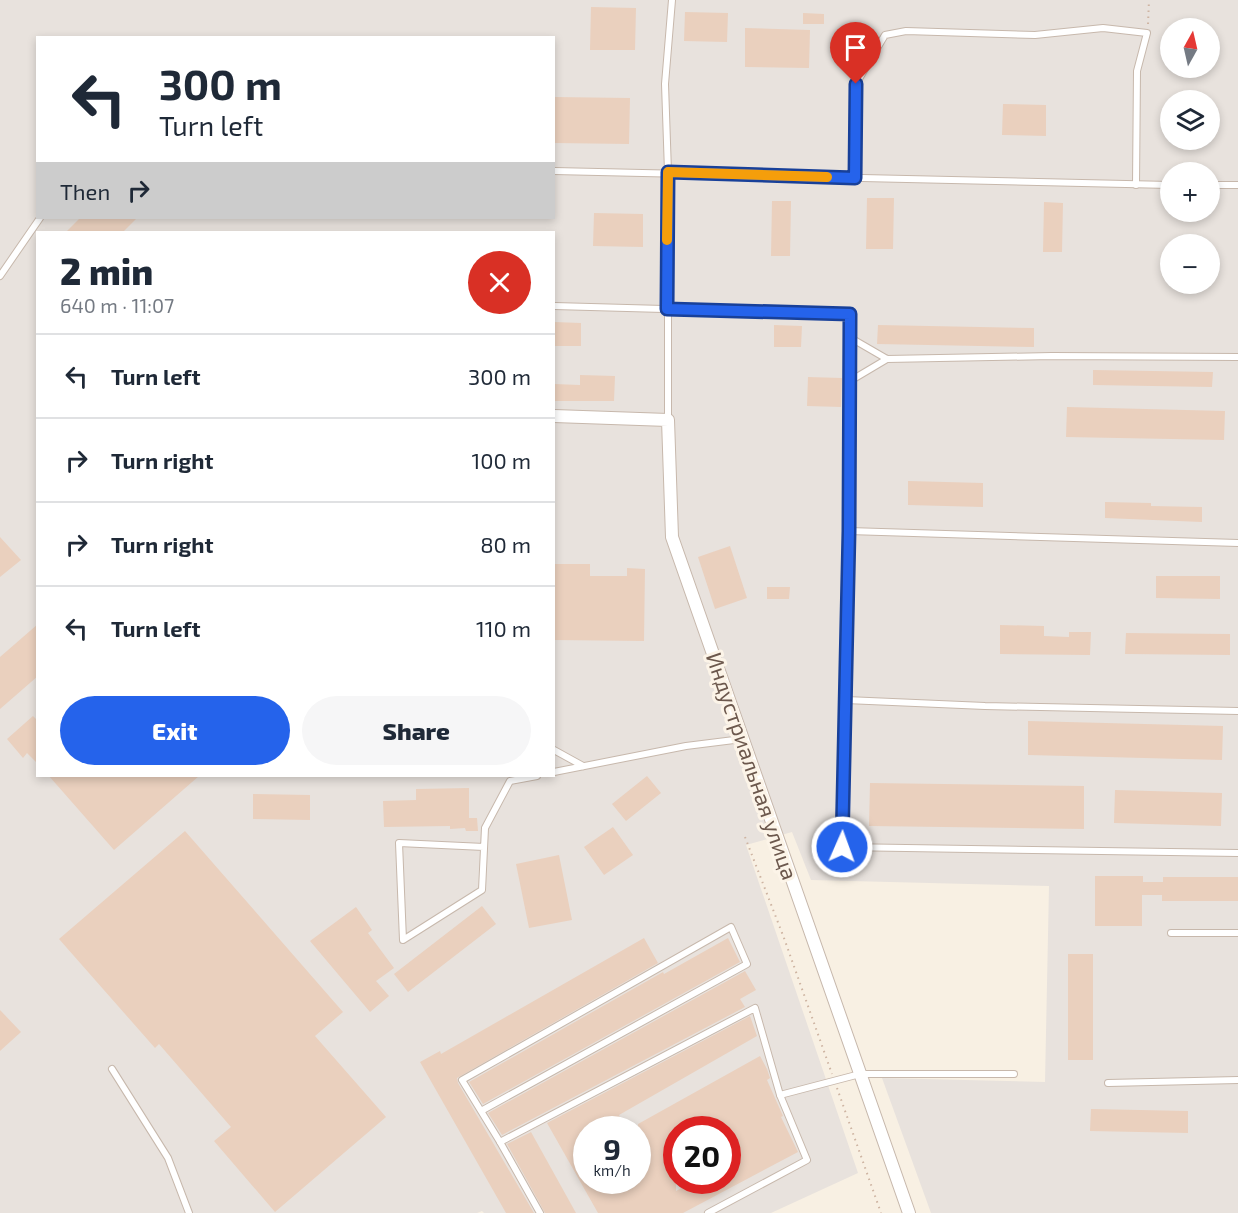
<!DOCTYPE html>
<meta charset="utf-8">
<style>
body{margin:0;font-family:"Exo 2",sans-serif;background:#f6f6f7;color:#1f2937;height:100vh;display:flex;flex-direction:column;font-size:22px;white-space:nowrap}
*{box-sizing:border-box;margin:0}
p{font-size:20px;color:#747a83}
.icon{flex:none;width:33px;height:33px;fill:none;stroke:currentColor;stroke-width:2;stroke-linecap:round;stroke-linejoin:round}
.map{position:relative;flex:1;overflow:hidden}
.drawer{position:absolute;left:36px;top:231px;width:519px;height:546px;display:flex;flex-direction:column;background:#fff;border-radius:0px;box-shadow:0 3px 9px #0003}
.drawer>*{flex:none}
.top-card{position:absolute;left:36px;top:36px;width:519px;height:183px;border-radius:0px;box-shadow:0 3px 9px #0003;background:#fff;color:#1f2937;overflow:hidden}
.needle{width:39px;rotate:8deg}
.fabs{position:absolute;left:1160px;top:18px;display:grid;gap:12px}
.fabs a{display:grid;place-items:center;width:60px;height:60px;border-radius:50%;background:#fff;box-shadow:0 3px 9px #0003;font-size:30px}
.speed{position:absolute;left:573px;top:1116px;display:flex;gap:12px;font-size:30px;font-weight:700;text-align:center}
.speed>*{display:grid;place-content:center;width:78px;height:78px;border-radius:50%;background:#fff;box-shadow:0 3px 9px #0003;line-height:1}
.speed small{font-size:15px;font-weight:400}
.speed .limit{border:9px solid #d22;background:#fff;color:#111}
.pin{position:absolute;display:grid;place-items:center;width:51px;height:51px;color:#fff;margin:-62px -26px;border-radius:50% 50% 50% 0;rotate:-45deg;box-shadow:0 0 6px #0007}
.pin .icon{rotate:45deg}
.me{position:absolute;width:66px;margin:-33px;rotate:2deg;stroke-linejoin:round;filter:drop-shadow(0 0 4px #0008)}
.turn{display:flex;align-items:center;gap:21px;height:126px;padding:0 24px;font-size:27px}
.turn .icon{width:78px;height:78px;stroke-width:2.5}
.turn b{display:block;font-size:42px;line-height:51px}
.then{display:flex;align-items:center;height:57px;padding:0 24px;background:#0003;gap:12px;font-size:22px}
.round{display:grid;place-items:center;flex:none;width:63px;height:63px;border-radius:32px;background:#f6f6f7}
.overview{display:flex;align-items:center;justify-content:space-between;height:102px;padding:0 24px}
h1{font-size:36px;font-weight:800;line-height:45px}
.button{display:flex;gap:12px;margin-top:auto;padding:12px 24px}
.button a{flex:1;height:69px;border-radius:36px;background:#2563eb;color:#fff;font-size:24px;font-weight:800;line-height:69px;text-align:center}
.button a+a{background:#f6f6f7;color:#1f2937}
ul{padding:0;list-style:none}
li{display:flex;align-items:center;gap:18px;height:84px;padding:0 24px;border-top:2px solid #e0e1e3}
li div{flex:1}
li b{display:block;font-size:22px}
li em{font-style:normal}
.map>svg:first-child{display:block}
.industrial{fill:#e8e2dd;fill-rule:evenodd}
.building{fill:#ead0be;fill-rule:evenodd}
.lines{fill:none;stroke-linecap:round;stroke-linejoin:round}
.service-casing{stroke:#c7b8ac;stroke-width:8}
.minor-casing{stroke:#c7b8ac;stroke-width:14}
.path{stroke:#ceb4a2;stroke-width:2;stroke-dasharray:1.5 4.5;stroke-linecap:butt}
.service{stroke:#fff;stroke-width:6}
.minor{stroke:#fff;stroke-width:12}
.route-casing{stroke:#184099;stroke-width:15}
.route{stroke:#2563eb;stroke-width:10}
.slow{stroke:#f59e0b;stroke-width:10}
.labels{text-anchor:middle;stroke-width:6;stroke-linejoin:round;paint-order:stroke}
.street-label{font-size:22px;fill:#6c584d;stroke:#fcf4e8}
</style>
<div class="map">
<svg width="1238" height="1213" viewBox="0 0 1238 1213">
<rect width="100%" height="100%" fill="#f8f0e3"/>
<path class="industrial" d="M0 0H1238V1213H931L882 1078 1045 1082 1049 886 811 880 792 832 746 845 858 1173 771 1213H484L482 1211 477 1213H0ZM1170 28H1209V68H1170ZM38 38H554V218H38ZM1170 100H1209V140H1170ZM1170 172H1209V212H1170ZM38 232H554V776H38ZM1170 244H1209V284H1170ZM586 1130H638V1180H586ZM676 1130H728V1180H676Z"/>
<g class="building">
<path d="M591 7 636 8 635 50H590Z"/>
<path d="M685 12 728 13 727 42 684 41Z"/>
<path d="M803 13 824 14V24H803Z"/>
<path d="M745 28 810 30 809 68 745 67Z"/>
<path d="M554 97 630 98 629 144 554 143Z"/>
<path d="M1003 104 1046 105V136L1002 135Z"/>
<path d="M867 198H894L893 249H866Z"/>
<path d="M772 201H791L790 256H771Z"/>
<path d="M1044 202 1063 203 1062 252H1043Z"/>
<path d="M594 213 643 214V247L593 246Z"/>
<path d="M80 218H137L123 232H66Z"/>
<path d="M554 322 581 323V346H554Z"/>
<path d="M774 325 802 326 801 347H774Z"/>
<path d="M878 325 1034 328V347L877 344Z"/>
<path d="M1093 370 1213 372 1212 387 1093 385Z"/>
<path d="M580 375 615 376 614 401H554V384L580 385Z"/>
<path d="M808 377 842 378 841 407 807 406Z"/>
<path d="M1067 407 1225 411 1224 440 1066 437Z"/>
<path d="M908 481 983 483V507L908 505Z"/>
<path d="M1105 502 1151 503V506L1202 507V522L1105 518Z"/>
<path d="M0 537 21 560 0 577Z"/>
<path d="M730 546 747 598 715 609 698 557Z"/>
<path d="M554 564H590V576H627V568L645 569 644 641 554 640Z"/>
<path d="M1156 576H1220V599L1156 598Z"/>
<path d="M767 587H790L789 599H767Z"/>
<path d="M38 624V676L0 709V657Z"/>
<path d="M1000 625 1044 626V636L1069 637V632H1091L1090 655 1000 654Z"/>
<path d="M1126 633 1230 634V655L1125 654Z"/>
<path d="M33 716 38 721V764L27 753 23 758 7 739Z"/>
<path d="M1028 721 1223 726 1222 760 1028 755Z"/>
<path d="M49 776H199L114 850Z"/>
<path d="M647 776 661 793 626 821 612 804Z"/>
<path d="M870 783 1084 786V829L869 826Z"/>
<path d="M469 788V818H477L478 831H466L465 828 450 829V826L384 827 383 801 416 800V789Z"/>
<path d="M1115 790 1222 793 1221 826 1114 823Z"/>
<path d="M253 794 310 795V820L253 819Z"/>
<path d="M613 827 633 855 604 875 584 847Z"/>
<path d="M185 831 343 1012 315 1036 386 1117 275 1212 214 1141 231 1127 159 1044 155 1048 59 939Z"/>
<path d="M559 855 572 920 529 928 516 864Z"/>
<path d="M1095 876H1143V882H1163V877H1238V901H1162V895H1142V926H1095Z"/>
<path d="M482 906 496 924 408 992 394 974Z"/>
<path d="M356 907 372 930 368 933 394 968 376 981 389 996 370 1012 310 941Z"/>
<path d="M644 938 658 963 457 1078 458 1083 534 1213H506L420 1062 440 1051 441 1054Z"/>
<path d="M728 938 740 962 483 1104 469 1082 663 972 664 974Z"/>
<rect x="1068" y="954" width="25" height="106"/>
<path d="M745 971 756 990 740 999 745 1007 502 1135 488 1113Z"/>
<path d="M0 1010 21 1032 0 1051Z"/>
<path d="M750 1016 757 1036 619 1115 627 1130H586V1134L581 1137 586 1146V1180H638V1124L760 1056 767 1069 770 1078 767 1080 783 1116 781 1117 798 1152 683 1213H598L547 1123ZM676 1130H728V1180H696L676 1191Z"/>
<path d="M1091 1109 1188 1111V1133L1090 1131Z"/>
<path d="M531 1132 576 1213H545L507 1144Z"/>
</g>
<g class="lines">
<g class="service-casing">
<g id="service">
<path d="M554 171 1170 185"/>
<path d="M855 178 856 84 885 35 906 31 1035 35 1103 28 1147 33 1137 71 1136 185"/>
<path d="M1209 185H1238"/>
<path d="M0 276 40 218"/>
<path d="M554 306 850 314 849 531 842 847 1238 853"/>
<path d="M849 337 887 359 1052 356 1238 357"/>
<path d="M850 381 887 359"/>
<path d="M668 420V172L665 84 672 0"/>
<path d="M849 531 1238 543"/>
<path d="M846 700 985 706 1238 711"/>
<path d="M554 750 583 766"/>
<path d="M554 772 686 746 742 739"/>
<path d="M484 847 399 843 403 940 482 890 485 828 510 781 537 776"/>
<path d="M1171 933H1238"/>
<path d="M112 1069 168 1158 189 1213"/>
<path d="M1108 1083 1238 1080"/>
<path d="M780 1095 860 1074H1014"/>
<path d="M481 1111 747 964 731 927 462 1080 500 1142"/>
<path d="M540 1213 500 1142 755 1008 780 1095 807 1160 708 1213"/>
</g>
</g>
<g class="minor-casing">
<path id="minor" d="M554 416 668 420 672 537 909 1213"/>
</g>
<g class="path">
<path d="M1148 24 1149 0"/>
<path d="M745 837 784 938 832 1074"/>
<path d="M837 1088 881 1213"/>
</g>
<use href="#service" class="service"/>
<use href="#minor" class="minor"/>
</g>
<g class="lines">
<g class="route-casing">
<path id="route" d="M842 847 849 531 850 314 667 309 668 172 855 178 856 84"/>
</g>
<use href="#route" class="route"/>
<path class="slow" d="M667 240 668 172 827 177"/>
</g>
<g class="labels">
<g class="street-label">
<text transform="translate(752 766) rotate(71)" y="8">Индустриальная улица</text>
</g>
</g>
</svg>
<div class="fabs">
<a><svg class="needle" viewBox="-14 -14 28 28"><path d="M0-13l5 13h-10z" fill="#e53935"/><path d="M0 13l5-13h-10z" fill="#747a83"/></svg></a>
<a><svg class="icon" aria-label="layers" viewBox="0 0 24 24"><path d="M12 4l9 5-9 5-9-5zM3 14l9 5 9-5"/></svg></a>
<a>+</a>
<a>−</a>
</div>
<div class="speed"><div>9<small>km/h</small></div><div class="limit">20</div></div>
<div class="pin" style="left:856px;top:84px;background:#d93025"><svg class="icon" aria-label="arrive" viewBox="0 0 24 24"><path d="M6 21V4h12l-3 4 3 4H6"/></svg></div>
<svg class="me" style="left:842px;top:847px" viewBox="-20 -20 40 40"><circle r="17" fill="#2563eb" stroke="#fff" stroke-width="3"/><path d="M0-11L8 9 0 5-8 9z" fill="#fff"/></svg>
<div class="top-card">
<div class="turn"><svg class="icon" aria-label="left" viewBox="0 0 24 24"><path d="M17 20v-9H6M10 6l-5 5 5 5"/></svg><div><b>300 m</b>Turn left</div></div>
<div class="then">Then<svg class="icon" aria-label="right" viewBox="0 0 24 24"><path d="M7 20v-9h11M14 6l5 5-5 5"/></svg></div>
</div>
<section class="drawer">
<div class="overview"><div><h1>2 min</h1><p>640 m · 11:07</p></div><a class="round" style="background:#d93025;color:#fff"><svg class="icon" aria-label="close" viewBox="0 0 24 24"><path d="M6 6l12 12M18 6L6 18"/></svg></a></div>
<ul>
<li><svg class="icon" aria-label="left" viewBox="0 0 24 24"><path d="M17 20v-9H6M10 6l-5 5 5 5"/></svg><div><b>Turn left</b></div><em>300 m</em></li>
<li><svg class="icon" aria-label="right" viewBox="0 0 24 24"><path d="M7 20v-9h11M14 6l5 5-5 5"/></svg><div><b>Turn right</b></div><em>100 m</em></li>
<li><svg class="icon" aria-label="right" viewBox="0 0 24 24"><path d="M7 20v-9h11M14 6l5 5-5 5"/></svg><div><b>Turn right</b></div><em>80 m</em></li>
<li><svg class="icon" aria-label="left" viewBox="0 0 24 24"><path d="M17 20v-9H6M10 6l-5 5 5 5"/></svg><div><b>Turn left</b></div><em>110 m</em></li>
</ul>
<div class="button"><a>Exit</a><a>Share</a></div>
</section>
</div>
